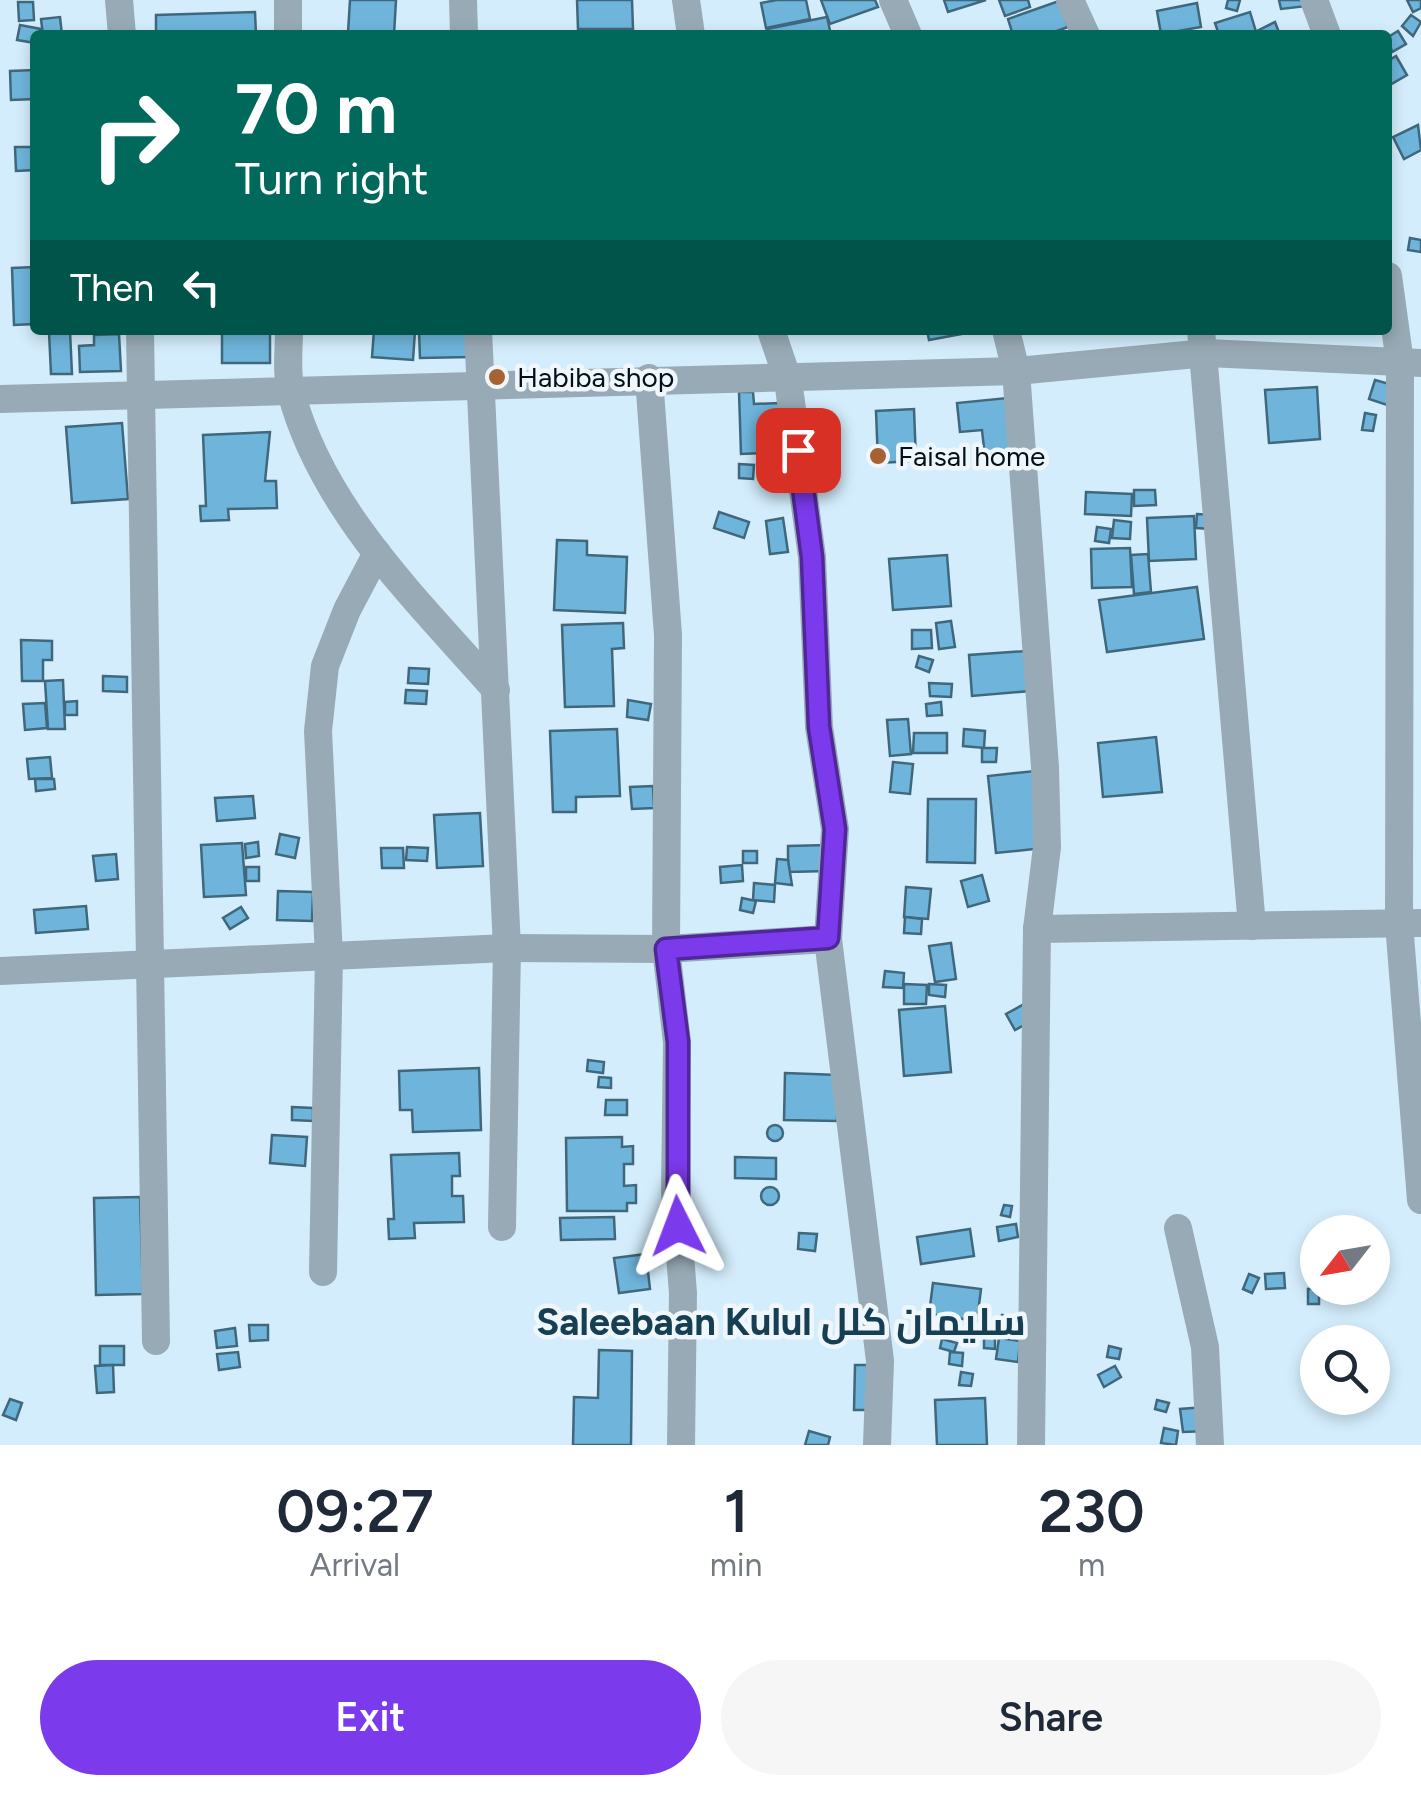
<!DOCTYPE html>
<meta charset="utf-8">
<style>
body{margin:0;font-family:Figtree,Cairo,sans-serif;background:#f6f6f7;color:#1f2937;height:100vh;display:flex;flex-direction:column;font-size:38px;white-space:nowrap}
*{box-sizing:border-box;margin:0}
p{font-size:32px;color:#747a83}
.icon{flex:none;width:55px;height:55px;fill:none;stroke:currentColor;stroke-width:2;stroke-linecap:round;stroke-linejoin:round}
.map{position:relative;height:1445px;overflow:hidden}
.side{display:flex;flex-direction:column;background:#fff;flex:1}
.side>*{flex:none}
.top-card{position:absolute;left:30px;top:30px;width:1362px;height:305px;border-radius:10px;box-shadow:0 5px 15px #0003;background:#00695c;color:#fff;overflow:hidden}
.needle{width:65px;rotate:239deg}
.buttons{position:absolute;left:1300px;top:1215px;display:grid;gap:20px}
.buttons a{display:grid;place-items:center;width:90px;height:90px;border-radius:50%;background:#fff;box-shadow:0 5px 15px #0003;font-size:50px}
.pin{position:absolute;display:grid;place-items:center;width:85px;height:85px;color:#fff;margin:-42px;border-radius:20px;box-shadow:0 5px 15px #0006}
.me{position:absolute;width:110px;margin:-55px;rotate:357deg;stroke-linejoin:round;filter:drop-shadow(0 0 8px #0008)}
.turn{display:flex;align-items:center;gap:35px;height:210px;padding:0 40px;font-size:45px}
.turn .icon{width:130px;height:130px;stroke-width:2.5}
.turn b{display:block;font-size:70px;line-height:85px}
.then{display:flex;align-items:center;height:95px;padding:0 40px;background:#0003;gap:20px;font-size:38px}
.eta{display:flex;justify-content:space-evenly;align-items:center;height:170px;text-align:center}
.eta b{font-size:60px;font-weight:600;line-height:70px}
.primary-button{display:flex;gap:20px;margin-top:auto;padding:20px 40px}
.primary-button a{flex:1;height:115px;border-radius:60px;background:#7c3aed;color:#fff;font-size:40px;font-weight:600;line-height:115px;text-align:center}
.primary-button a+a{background:#f6f6f7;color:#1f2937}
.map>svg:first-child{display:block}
.building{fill:#6fb5db;stroke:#40687d;stroke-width:2.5}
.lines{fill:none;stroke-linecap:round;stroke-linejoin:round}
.minor{stroke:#98aab5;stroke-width:28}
.route-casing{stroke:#51269a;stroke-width:25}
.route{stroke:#7c3aed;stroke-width:18}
.poi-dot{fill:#a66232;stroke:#eff7fc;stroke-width:4}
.labels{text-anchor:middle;stroke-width:9;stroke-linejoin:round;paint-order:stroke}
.poi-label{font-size:28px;fill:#021018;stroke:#eff7fc;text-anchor:start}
.district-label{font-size:38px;font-weight:bold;fill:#173f53;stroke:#eff7fc}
</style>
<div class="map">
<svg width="1421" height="1445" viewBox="0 0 1421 1445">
<rect width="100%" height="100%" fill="#d4edfc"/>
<g class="building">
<path d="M350 0H396L394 35 348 33Z"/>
<path d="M577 0H632L633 29H578Z"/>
<path d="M777 0H806L810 19 766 28 761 3Z"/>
<path d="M821 0H875L878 7 830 24Z"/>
<path d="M944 0H986L948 12Z"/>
<path d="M999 0H1028L1030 7 1005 16Z"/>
<path d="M1228 0H1240L1237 11 1226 8Z"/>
<path d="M1279 0H1306L1307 6 1281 9Z"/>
<path d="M1407 0H1421V8L1413 12Z"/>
<path d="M1059 1 1068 27 1046 35H1013L1008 19Z"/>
<path d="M18 2H33L34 20 19 21Z"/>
<path d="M1197 3 1201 27 1161 34 1157 11Z"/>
<path d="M255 12 256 35H156V15Z"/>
<path d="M1250 12 1257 35H1219L1215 23Z"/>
<path d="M1411 15 1421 22 1413 36 1402 26Z"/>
<path d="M60 17 62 35H43L41 19Z"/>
<path d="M827 17 831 35H768L767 29Z"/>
<path d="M1275 22 1280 35H1259L1257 31Z"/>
<path d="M20 25 41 29 35 43 17 40Z"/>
<path d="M614 30V35H530Z"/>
<path d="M1398 31 1406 44 1392 52 1388 37Z"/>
<path d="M1396 56 1407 75 1388 86V61Z"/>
<path d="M35 70V99L11 100 10 71Z"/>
<path d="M1418 125 1421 150 1404 159 1393 137Z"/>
<path d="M15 147H35V170L16 171Z"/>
<path d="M1410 238 1421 240V252L1408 250Z"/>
<path d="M35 267V324L14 325 12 268Z"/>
<rect x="222" y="330" width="48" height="33"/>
<path d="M374 330 415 331 413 360 372 357Z"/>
<path d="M419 330H469L470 357 420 358Z"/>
<path d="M927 330H983L929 340Z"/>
<path d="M70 331 72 374H51L49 332Z"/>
<path d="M119 334 121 371 80 372 79 346 94 345V335Z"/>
<path d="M1375 380 1393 385 1387 405 1369 399Z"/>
<path d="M1317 387 1320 439 1269 443 1265 390Z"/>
<path d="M739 392H753L754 404 779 403 782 452 741 454Z"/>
<path d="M1007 398 1014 454 985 457 982 430 960 432 957 403Z"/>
<path d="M914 409 916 461 878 463 876 411Z"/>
<path d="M1365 413 1376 415 1373 431 1362 430Z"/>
<path d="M122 423 128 499 72 503 66 427Z"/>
<path d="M270 432 265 481H276L277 508 228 509 229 520 201 521 200 506H206L203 435Z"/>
<path d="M739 464 754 465 753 479 739 478Z"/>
<path d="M1134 490H1155L1156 505 1134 506Z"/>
<path d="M1086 492 1132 494 1131 516 1085 514Z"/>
<path d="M719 512 749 522 744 538 714 528Z"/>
<path d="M1197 514 1211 515V529L1196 528Z"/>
<path d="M1194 516 1196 559 1149 561 1147 518Z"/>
<path d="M783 518 788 552 770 554 766 521Z"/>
<path d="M1114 520 1131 522 1130 539 1112 538Z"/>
<path d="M1097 527 1111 529 1109 543 1095 541Z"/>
<path d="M557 540 587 541V555L627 557 625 613 554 610Z"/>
<path d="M1130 548 1132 587 1092 588 1091 549Z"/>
<path d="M1148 554 1151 592 1134 594 1131 555Z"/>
<path d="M947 555 951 606 893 610 889 559Z"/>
<path d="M1197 587 1204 639 1107 652 1099 600Z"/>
<path d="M951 621 955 647 939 649 936 623Z"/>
<path d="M623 623 624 648 612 649 614 706 565 707 562 625Z"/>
<path d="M912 630H931L932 648 912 649Z"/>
<path d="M21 640 52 641V660H43V681H22Z"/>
<path d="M1026 651 1030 691 972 696 969 655Z"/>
<path d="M919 656 933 660 929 672 916 667Z"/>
<path d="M409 668 429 669 428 684 408 683Z"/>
<path d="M103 676 127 677V692L103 691Z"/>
<path d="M63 680 65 729H48L45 681Z"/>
<path d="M929 683 952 684 951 697 930 696Z"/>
<path d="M406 690 427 691 426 704 405 703Z"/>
<path d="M628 700 651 704 648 720 627 717Z"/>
<path d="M77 701V715H65V702Z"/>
<path d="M941 702 942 715 927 716 926 704Z"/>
<path d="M45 703 47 728 25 730 23 704Z"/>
<path d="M908 719 911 754 890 756 887 720Z"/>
<path d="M617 729 620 796 576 797V812H553L550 731Z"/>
<path d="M964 729 985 731 984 748 963 746Z"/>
<path d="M914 733H947V753H913Z"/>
<path d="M1156 737 1162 792 1103 797 1098 743Z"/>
<path d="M982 748H997L996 762H982Z"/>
<path d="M50 757 52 778 29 779 27 759Z"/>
<path d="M893 762 913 764 910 794 890 792Z"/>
<path d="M1035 771 1044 848 996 853 988 776Z"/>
<path d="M35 779H54L55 789 36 791Z"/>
<path d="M653 786 654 808 632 809 630 787Z"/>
<path d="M253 796 255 818 217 821 215 798Z"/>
<path d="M928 799H976L975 863 927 862Z"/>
<path d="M480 813 483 866 437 868 434 815Z"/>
<path d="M280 834 299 838 295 858 276 854Z"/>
<path d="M258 842 259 856 246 858 245 844Z"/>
<path d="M242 843 246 895 204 897 201 845Z"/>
<path d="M829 845V871L788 872V846Z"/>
<path d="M407 847 428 848 427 861 406 860Z"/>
<path d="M381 848H403L404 868H382Z"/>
<rect x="743" y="851" width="14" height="12"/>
<path d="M116 854 118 879 96 881 93 856Z"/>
<path d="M777 859 788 860 792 885 775 883Z"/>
<path d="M742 865 743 881 721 883 720 867Z"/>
<rect x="246" y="867" width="13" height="14"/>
<path d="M982 875 989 901 968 907 961 881Z"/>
<path d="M754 883 775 885 774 902 753 900Z"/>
<path d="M906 887 931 889 928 919 904 917Z"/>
<path d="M278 891 313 892 312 921 277 920Z"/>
<path d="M742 898 756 901 753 913 740 910Z"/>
<path d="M86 906 88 929 36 933 34 910Z"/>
<path d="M241 907 248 918 230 929 223 918Z"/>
<path d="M905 917 922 919 921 934 904 933Z"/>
<path d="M951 943 956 979 935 982 929 946Z"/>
<path d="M885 971 904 973 903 988 883 987Z"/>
<path d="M904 984 927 985 926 1004H904Z"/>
<path d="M929 984 946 985 945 997 929 995Z"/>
<path d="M1028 1002 1037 1018 1015 1030 1006 1014Z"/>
<path d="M945 1006 951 1072 904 1076 899 1010Z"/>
<path d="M588 1060 604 1062 603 1073 587 1071Z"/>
<path d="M479 1068 481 1130 413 1132 412 1110H400L399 1071Z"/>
<path d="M785 1073 838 1075 837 1121 784 1120Z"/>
<path d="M599 1077 611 1078V1088L598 1087Z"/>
<path d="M606 1100H627V1115H605Z"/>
<path d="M292 1107 313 1108V1121L292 1120Z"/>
<circle cx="775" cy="1133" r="8"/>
<path d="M272 1135 307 1137 305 1166 270 1163Z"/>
<path d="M622 1137V1147L633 1146V1164H624V1186L636 1185V1203H627V1211H567L566 1138Z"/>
<path d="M459 1153 460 1176H452V1196H463L464 1222 414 1223 415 1238 389 1239 388 1219H394L391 1155Z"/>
<path d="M735 1157 776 1158V1179L735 1178Z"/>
<circle cx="770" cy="1196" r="9"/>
<path d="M140 1197 143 1294 96 1295 94 1198Z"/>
<path d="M1004 1205 1012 1206 1010 1217 1001 1215Z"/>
<path d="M614 1217 615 1239 561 1240 560 1218Z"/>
<path d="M1016 1224 1018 1237 999 1241 997 1227Z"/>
<path d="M970 1229 974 1256 921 1264 917 1237Z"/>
<path d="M799 1233 817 1234 815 1251 798 1249Z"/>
<path d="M646 1254 650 1289 619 1293 614 1258Z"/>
<path d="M1284 1273 1285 1288 1266 1289 1265 1274Z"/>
<path d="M1249 1274 1259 1278 1252 1293 1243 1289Z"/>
<path d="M933 1283 981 1289 977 1321 929 1314Z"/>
<path d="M1319 1288V1304H1308V1289Z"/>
<path d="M1002 1315 1021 1318 1019 1331 1000 1328Z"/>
<path d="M249 1325H268V1340L250 1341Z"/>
<path d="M235 1328 237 1346 217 1348 215 1331Z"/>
<path d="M984 1334 995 1335V1349L984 1348Z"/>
<path d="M999 1338 1020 1341 1018 1362 996 1359Z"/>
<path d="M942 1339 957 1343 954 1352 940 1348Z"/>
<rect x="100" y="1346" width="24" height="19"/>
<path d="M1109 1346 1121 1349 1119 1359 1107 1357Z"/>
<path d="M599 1350 632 1351 631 1445H573L574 1397 598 1398Z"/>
<path d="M238 1352 240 1367 219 1370 217 1354Z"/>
<path d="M950 1352 963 1353 962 1366 949 1364Z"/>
<path d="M113 1365 114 1392 97 1393 95 1366Z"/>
<path d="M855 1365H880L879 1410H854Z"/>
<path d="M1115 1366 1121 1377 1104 1387 1098 1375Z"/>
<path d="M961 1372 973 1374 971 1386 959 1385Z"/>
<path d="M985 1398 987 1445H937L935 1400Z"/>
<path d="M10 1399 22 1403 16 1420 3 1415Z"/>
<path d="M1157 1400 1169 1403 1166 1412 1155 1409Z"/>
<path d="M1205 1407 1208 1431 1183 1432 1180 1409Z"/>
<path d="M1164 1428 1178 1431 1176 1445 1161 1443Z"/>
<path d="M809 1431 830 1437 828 1445H805Z"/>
</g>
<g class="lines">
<g class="minor">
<path d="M119 0 122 35"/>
<path d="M288 0V35"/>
<path d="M463 0 464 35"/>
<path d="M686 0 691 35"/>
<path d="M893 0 908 35"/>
<path d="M1070 0 1086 35"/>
<path d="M1314 0 1327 35"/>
<path d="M1388 276 1400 363 1399 923 1421 1200"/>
<path d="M140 330 156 1341"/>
<path d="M289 330C289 349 286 373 291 392 322 510 418 601 496 690"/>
<path d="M478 330 507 948 502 1227"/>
<path d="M771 330 788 380 812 557 819 727 835 829 828 939 880 1361 877 1445"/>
<path d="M1006 330 1016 371 1045 767 1047 847 1037 929 1031 1445"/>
<path d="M1201 330 1252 926"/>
<path d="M649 378 668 635 666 949 677 1042 675 1192 683 1293 681 1445"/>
<path d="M0 399 1016 371 1207 353 1421 363"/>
<path d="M1037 929 1421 923"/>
<path d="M0 971 507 948 666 949 828 939"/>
<path d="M1178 1228 1205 1347 1210 1445"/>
<path d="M323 1272 329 956 318 731 325 666 347 610 377 553"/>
</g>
</g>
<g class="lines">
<g class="route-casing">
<path id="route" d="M678 1226V1042L666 949 828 938 835 829 819 727 812 557 798 450"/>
</g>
<use href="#route" class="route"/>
</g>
<g class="poi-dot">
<circle cx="497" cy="377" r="10"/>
<circle cx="878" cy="456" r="10"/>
</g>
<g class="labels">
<g class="poi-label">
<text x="517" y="387">Habiba shop</text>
<text x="898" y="466">Faisal home</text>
</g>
<g class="district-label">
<text x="781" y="1335">Saleebaan Kulul سليمان كلل</text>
</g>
</g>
</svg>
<div class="buttons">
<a><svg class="needle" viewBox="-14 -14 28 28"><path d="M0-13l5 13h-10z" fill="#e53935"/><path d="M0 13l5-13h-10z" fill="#747a83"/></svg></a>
<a><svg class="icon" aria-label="search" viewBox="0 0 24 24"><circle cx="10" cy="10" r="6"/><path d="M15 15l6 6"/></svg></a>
</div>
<div class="pin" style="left:798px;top:450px;background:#d93025"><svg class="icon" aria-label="arrive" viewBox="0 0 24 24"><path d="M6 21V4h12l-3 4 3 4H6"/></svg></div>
<svg class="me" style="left:678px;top:1226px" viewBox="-20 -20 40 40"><path d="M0-17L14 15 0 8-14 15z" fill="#7c3aed" stroke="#fff" stroke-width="4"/></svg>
<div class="top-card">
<div class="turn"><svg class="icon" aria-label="right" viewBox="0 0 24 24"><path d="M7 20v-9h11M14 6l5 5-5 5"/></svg><div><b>70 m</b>Turn right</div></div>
<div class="then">Then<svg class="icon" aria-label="left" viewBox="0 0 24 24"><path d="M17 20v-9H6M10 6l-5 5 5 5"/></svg></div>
</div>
</div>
<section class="side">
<div class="eta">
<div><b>09:27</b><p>Arrival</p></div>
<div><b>1</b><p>min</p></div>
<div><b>230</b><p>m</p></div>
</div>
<div class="primary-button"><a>Exit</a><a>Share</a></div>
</section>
